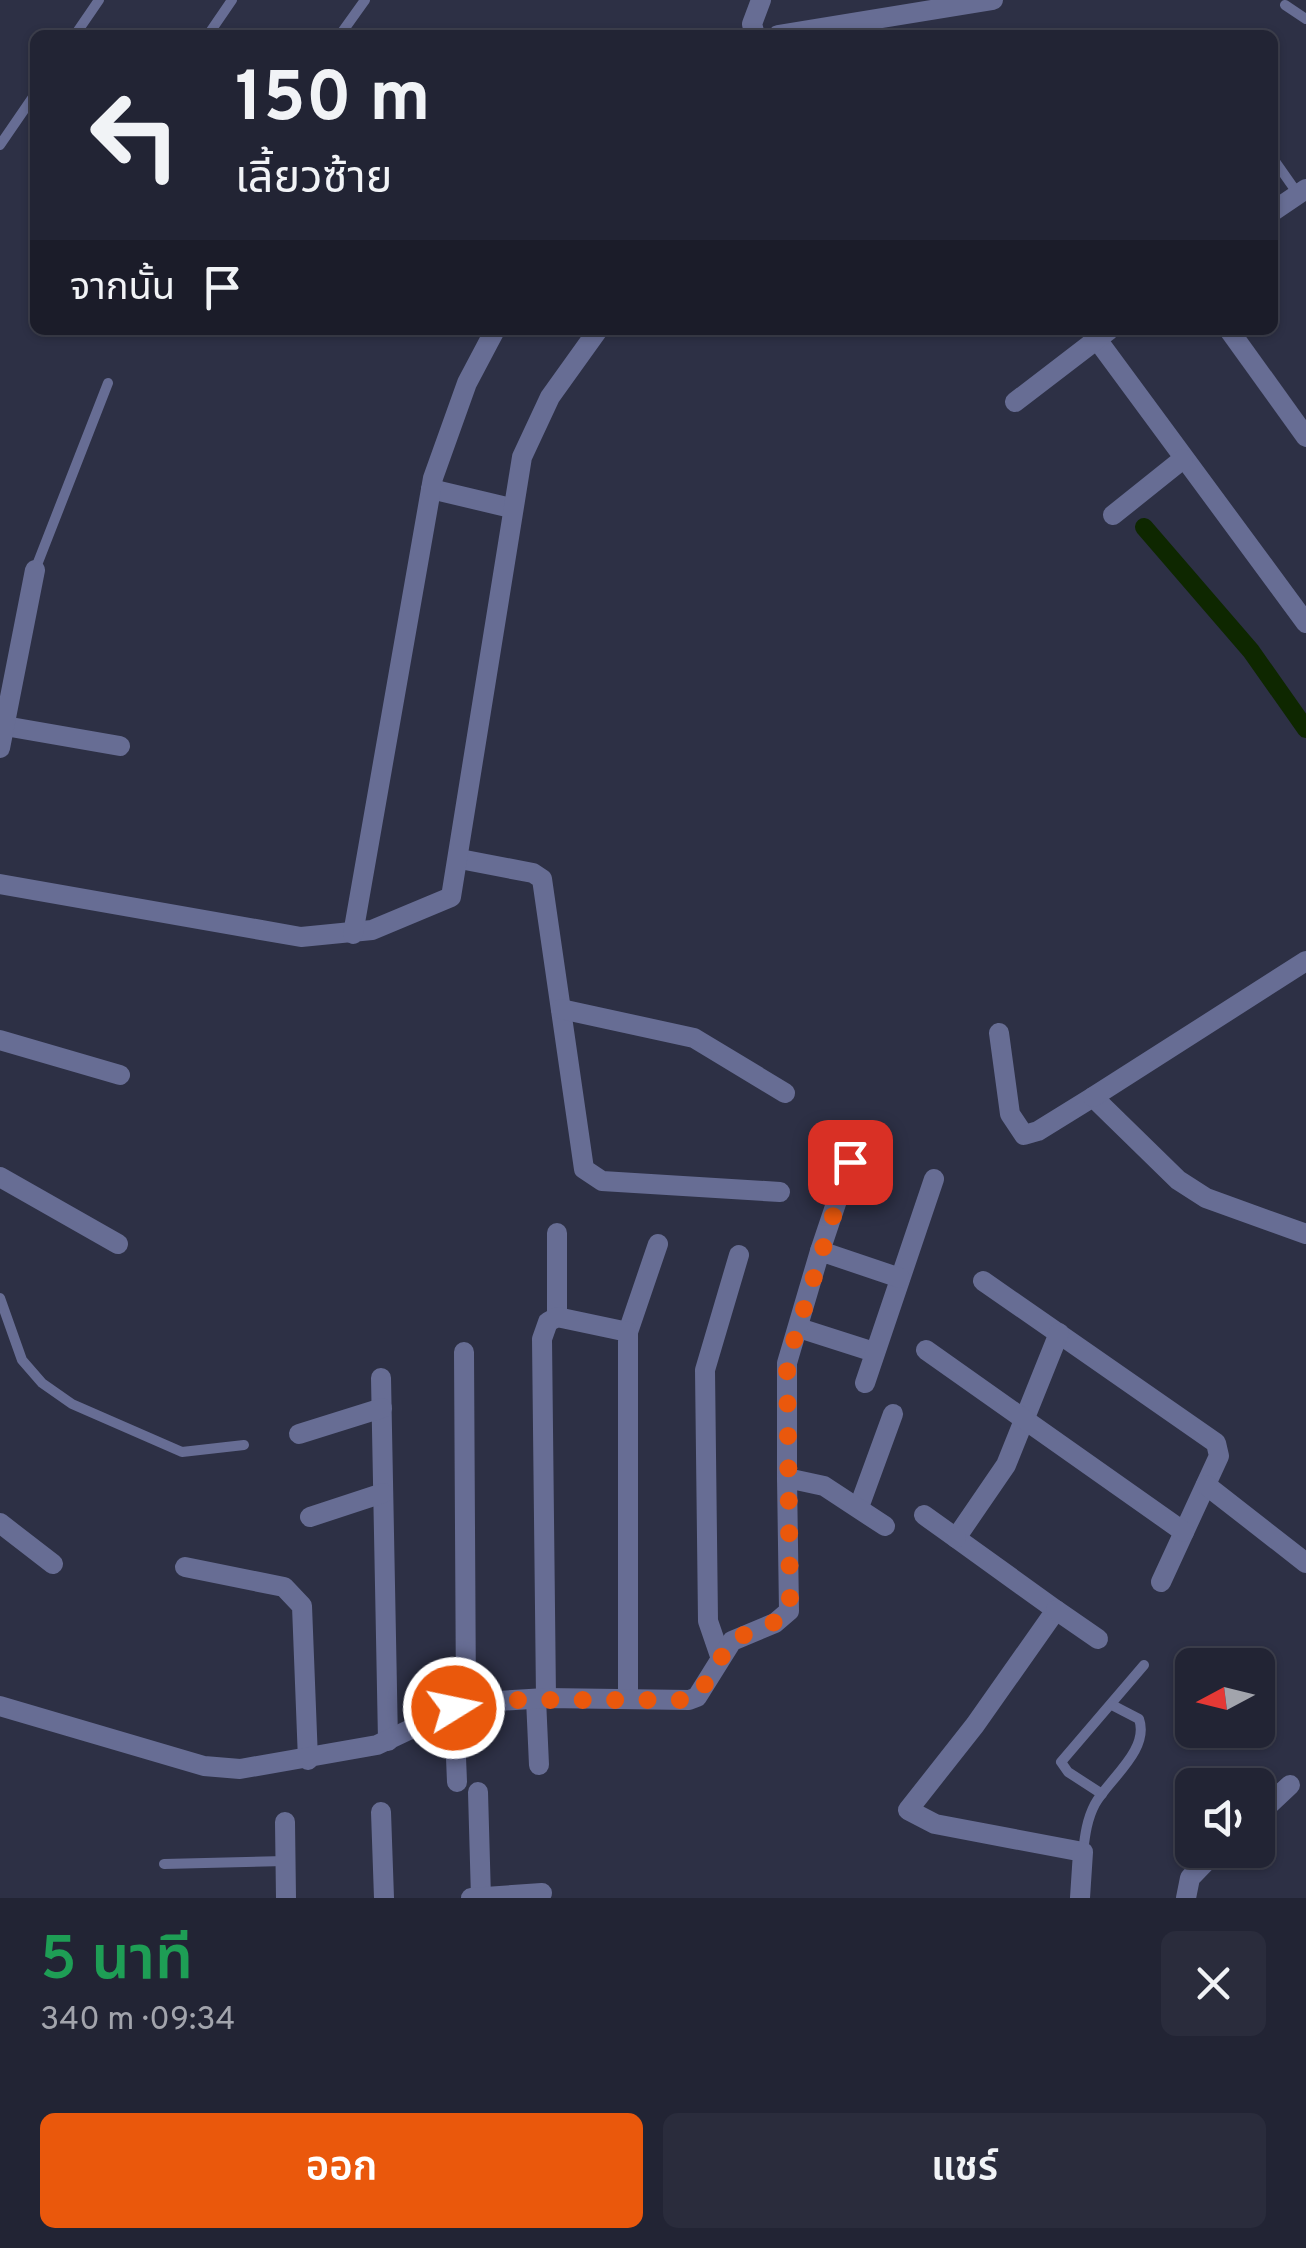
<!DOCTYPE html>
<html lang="th">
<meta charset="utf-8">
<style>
body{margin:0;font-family:Overpass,"Noto Sans Thai",sans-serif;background:#2a2c3c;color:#f1f3f6;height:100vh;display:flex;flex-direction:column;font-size:38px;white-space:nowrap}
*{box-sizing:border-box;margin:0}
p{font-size:32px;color:#a2a4ac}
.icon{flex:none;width:55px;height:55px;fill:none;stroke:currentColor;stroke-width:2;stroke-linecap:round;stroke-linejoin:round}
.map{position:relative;height:1898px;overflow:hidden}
.sheet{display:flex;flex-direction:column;background:#222434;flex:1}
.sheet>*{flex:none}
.top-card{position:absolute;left:30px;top:30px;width:1248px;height:305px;border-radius:15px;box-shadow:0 2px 8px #0004,0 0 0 2px #3f414f;background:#222434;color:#f1f3f6;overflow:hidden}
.needle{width:65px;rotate:263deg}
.fabs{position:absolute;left:1175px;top:1648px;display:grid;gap:20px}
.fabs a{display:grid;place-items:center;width:100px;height:100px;border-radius:15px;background:#222434;box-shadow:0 2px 8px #0004,0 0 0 2px #3f414f;font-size:50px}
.pin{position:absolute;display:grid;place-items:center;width:85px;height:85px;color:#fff;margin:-42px;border-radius:20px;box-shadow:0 5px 15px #0006}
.me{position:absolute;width:110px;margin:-55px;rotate:80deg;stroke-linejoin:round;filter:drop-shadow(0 0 8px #0008)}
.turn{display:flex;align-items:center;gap:35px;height:210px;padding:0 40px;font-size:45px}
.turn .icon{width:130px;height:130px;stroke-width:2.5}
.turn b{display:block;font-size:70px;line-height:85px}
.then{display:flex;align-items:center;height:95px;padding:0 40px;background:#0003;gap:20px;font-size:38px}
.round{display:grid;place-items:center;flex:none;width:105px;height:105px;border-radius:15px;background:#2a2c3c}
.head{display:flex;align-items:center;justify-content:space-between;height:170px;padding:0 40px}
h1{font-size:60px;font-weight:600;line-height:75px;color:#1e9e55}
.action{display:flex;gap:20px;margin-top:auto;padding:20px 40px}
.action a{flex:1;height:115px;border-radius:15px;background:#ea580c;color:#fff;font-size:40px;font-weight:600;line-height:115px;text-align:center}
.action a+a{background:#2a2c3c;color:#f1f3f6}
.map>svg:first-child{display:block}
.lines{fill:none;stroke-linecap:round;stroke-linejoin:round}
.canal{stroke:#0e2700;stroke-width:18}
.lane{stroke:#676d94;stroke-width:10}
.street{stroke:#676d94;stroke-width:20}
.route{stroke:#ea580c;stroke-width:18;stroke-dasharray:0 32.4}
</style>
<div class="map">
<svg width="1306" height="1898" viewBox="0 0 1306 1898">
<rect width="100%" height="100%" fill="#2d3045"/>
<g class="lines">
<path class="canal" d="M1144 527 1251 651 1306 729"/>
<g class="lane">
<path d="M1285 5 1306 19"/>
<path d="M75 35 99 0"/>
<path d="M208 35 232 0"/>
<path d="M340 35 365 0"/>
<path d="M0 145 35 94"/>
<path d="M1272 157 1298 194"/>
<path d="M35 570 108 383"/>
<path d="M0 1298 22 1360 42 1383 72 1404 182 1452 244 1445"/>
<path d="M1102 1794 1068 1772 1061 1762 1144 1665"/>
<path d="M1083 1852C1085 1835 1087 1819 1095 1804 1108 1780 1150 1750 1139 1719L1112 1705"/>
<path d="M164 1864 285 1861"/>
</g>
<g class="street">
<path d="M755 35 752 24 761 0"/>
<path d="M778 35 993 0"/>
<path d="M1272 212 1306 189"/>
<path d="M1090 330 1306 623"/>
<path d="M1229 330 1306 437"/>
<path d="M1015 402 1109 330"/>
<path d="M431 489 511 508"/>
<path d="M1113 515 1183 459"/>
<path d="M5 726 120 746"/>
<path d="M0 748 35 570"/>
<path d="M460 859 533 873 542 879 584 1169 602 1181 780 1192"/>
<path d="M0 884 301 937 372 930 451 897 522 457 550 397 598 330"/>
<path d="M353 934 433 478 467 383 495 330"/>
<path d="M561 1009 694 1038 785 1093"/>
<path d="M999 1033 1010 1114 1024 1135 1038 1131 1093 1097 1178 1180 1206 1198 1306 1234"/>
<path d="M0 1040 120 1075"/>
<path d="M1093 1097 1306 961"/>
<path d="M0 1177 118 1244"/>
<path d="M820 1251 860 1132"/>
<path d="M983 1281 1216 1443 1219 1456 1161 1582"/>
<path d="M557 1317V1233"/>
<path d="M799 1328 874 1352"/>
<path d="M628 1332 658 1244"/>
<path d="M1059 1333 1006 1465 956 1538 1056 1610 975 1725 908 1810 935 1824 1083 1852 1080 1898"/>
<path d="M926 1350 1184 1532"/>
<path d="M464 1352 466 1703"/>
<path d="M381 1378 388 1741"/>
<path d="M865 1383 934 1179"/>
<path d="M299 1434 382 1408"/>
<path d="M787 1478V1363L820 1251 900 1278"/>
<path d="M1206 1485 1306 1563"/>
<path d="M859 1507 893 1414"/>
<path d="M924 1515 956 1538"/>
<path d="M310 1517 383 1493"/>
<path d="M0 1523 53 1564"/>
<path d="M185 1567 284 1587 302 1606 308 1760"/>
<path d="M1056 1610 1098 1639"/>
<path d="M720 1656 708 1621 705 1370 739 1255"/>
<path d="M546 1698 542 1339 548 1322 557 1317 628 1332V1699"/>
<path d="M536 1699 539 1765"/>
<path d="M0 1706 204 1766 240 1769 377 1745 466 1703 546 1698 689 1700 697 1697 732 1641 775 1623 789 1611 787 1478 824 1486 885 1526"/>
<path d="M454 1708 457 1782"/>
<path d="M478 1792 481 1898"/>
<path d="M381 1812 384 1898"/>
<path d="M1258 1815 1290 1785"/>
<path d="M285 1822 286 1898"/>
<path d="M471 1898 542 1893"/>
<path d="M1186 1898 1190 1878 1217 1850"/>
</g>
</g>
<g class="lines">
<path class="route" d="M454 1708 490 1700H688L697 1697 732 1640 784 1618 790 1601 787 1363 850 1162"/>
</g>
</svg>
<div class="fabs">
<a><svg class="needle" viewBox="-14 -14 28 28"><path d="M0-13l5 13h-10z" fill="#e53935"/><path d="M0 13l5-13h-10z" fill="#a2a4ac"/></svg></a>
<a><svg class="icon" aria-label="sound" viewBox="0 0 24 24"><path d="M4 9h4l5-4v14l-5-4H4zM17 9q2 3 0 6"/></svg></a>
</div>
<div class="pin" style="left:850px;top:1162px;background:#d93025"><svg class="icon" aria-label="arrive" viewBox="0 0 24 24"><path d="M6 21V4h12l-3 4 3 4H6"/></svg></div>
<svg class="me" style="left:454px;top:1708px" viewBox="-20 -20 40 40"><circle r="17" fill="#ea580c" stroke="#fff" stroke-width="3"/><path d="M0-11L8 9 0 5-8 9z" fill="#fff"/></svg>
<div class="top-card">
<div class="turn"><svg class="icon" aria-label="left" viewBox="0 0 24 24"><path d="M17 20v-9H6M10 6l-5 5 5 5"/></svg><div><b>150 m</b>เลี้ยวซ้าย</div></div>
<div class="then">จากนั้น<svg class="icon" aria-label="arrive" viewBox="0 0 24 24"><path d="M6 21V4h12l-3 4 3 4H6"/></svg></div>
</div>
</div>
<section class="sheet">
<div class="head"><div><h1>5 นาที</h1><p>340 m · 09:34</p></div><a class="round"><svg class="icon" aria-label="close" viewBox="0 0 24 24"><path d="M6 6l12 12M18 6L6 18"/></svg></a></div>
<div class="action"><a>ออก</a><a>แชร์</a></div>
</section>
